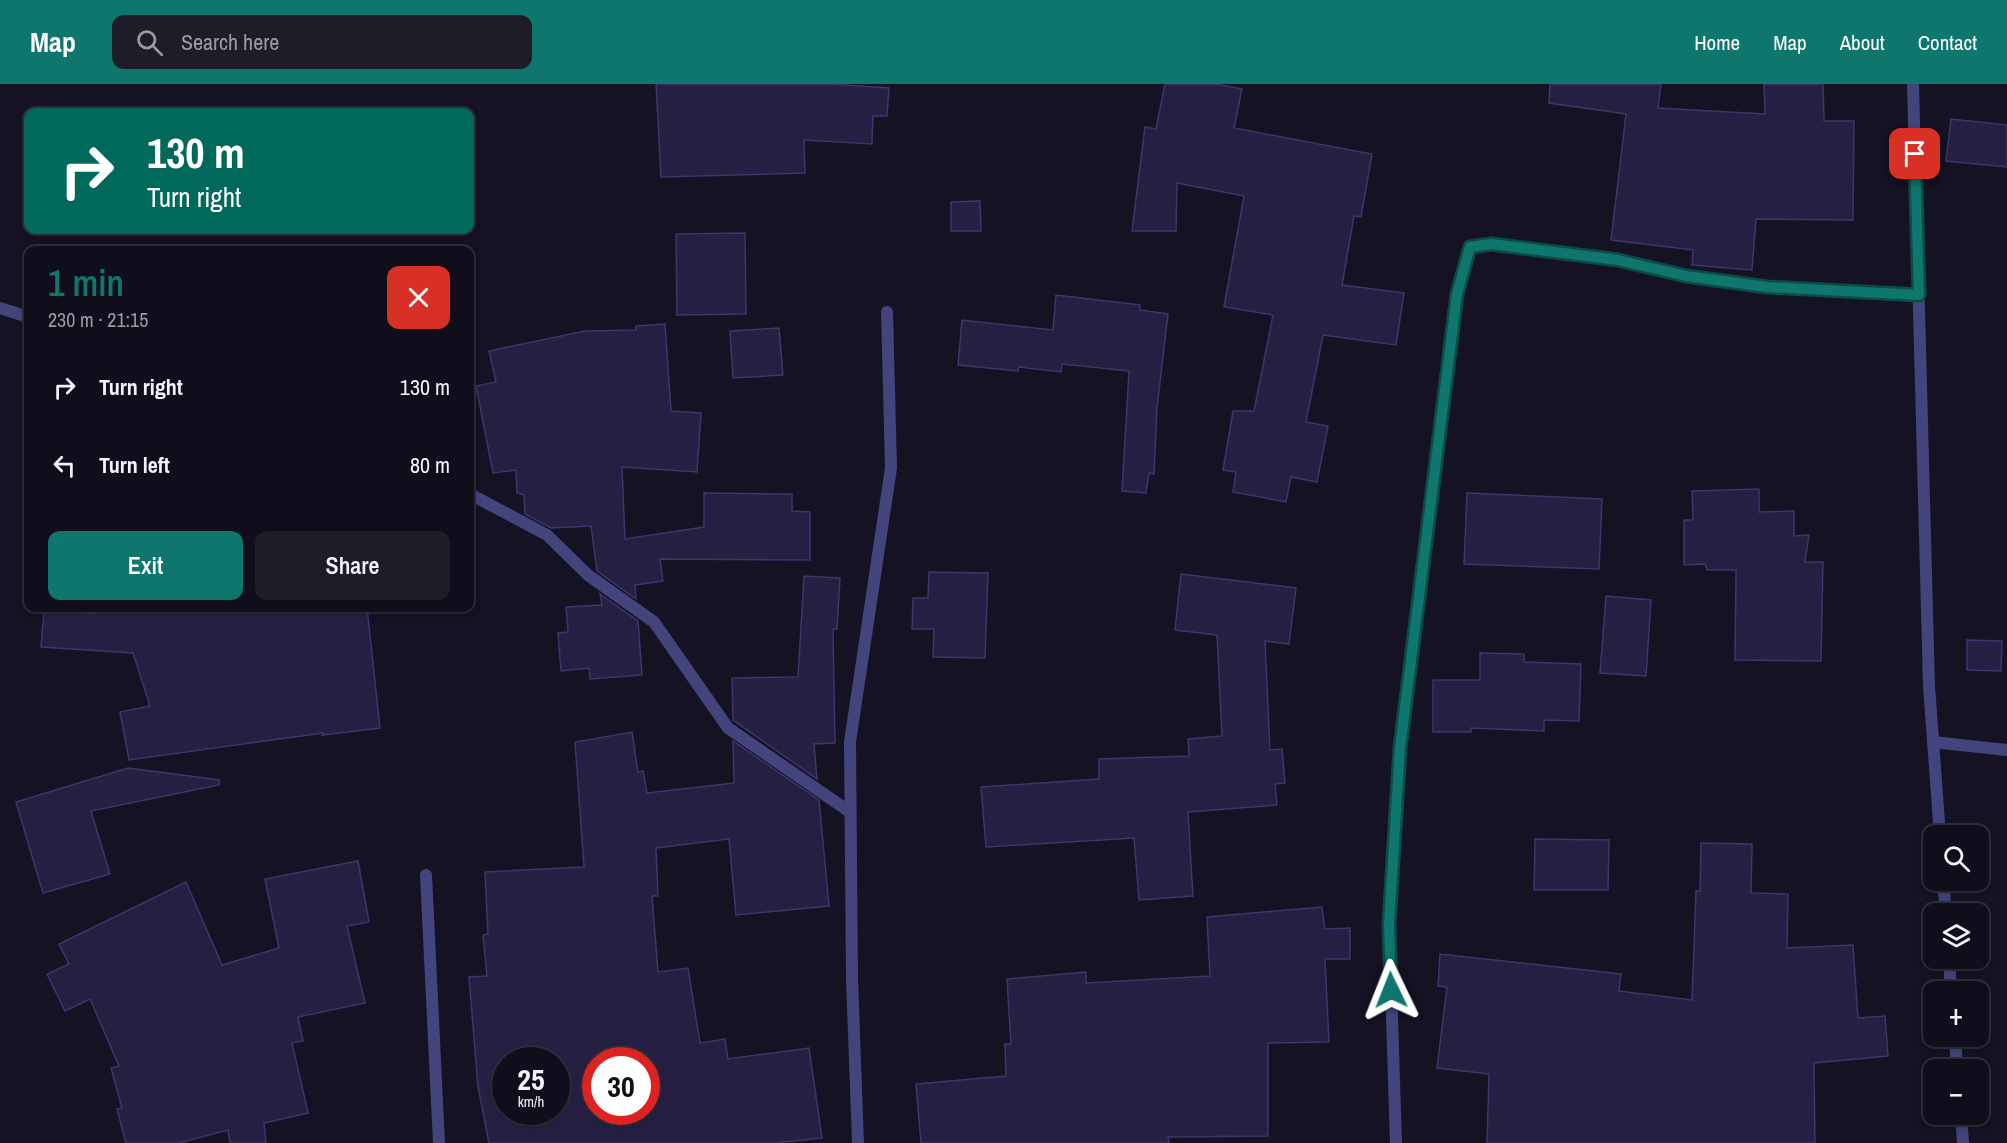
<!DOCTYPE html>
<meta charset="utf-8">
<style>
body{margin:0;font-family:"Archivo Narrow",sans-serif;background:#1d1c27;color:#f1f3f6;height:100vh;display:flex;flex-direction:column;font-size:22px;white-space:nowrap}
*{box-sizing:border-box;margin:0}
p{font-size:20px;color:#9b9ca2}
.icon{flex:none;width:33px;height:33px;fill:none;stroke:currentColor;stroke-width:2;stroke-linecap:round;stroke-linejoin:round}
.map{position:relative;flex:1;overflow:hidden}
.panel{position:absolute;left:24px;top:162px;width:450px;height:366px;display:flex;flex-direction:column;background:#0f0e1a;border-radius:12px;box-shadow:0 3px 9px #0003,0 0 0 2px #2f2e39}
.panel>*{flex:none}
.guide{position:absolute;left:24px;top:24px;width:450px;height:126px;border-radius:12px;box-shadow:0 3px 9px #0003,0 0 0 2px #2f2e39;background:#00695c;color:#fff;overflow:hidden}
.buttons{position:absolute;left:1923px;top:741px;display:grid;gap:12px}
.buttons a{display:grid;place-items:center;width:66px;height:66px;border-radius:12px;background:#0f0e1a;box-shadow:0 3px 9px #0003,0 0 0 2px #2f2e39;font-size:30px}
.speed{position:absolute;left:492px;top:963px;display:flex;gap:12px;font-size:30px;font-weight:700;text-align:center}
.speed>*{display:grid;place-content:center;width:78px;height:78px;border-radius:50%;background:#0f0e1a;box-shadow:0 3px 9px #0003,0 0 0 2px #2f2e39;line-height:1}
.speed small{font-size:15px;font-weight:400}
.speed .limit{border:9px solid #d22;background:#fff;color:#111}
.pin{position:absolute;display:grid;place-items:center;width:51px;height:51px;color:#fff;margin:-26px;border-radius:12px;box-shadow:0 3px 9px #0006}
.me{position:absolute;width:66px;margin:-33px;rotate:358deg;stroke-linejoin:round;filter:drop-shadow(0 0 4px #0008)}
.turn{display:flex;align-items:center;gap:21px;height:126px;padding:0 24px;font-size:27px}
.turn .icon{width:78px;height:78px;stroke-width:2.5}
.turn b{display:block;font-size:42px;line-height:51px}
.round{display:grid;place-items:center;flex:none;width:63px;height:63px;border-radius:12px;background:#1d1c27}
.overview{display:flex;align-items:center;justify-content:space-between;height:102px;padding:0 24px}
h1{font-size:36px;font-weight:600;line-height:45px;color:#0f766e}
.primary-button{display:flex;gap:12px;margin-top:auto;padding:12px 24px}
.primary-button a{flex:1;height:69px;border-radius:12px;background:#0f766e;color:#fff;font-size:24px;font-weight:600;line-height:69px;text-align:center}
.primary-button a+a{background:#1d1c27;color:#f1f3f6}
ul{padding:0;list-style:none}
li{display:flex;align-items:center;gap:18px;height:78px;padding:0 24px}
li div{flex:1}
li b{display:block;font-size:22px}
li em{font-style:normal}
header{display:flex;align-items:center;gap:36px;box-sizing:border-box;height:84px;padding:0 30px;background:#0f766e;color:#fff}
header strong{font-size:28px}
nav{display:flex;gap:33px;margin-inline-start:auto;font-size:21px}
.search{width:420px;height:54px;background:#1d1c27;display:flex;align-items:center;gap:15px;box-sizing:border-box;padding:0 21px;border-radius:12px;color:#9b9ca2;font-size:22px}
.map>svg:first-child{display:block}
.building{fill:#252042;stroke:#3d356b;stroke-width:1.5;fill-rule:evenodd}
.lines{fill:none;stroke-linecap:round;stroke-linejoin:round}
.minor{stroke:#43447c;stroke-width:12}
.route-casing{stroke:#0a4d48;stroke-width:15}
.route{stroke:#0f766e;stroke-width:10}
</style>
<header>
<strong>Map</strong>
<div class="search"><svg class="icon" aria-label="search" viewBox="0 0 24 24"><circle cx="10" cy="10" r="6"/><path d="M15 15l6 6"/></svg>Search here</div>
<nav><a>Home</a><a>Map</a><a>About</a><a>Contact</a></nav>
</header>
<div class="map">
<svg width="2007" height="1059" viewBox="0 0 2007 1059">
<rect width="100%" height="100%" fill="#141223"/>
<g class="building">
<path d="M656 0H831L889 4 887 32H873L872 60 804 56 805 89 661 93Z"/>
<path d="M1165 0H1216L1242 5 1234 44 1372 70 1361 133 1354 132 1342 201 1404 209 1396 261 1323 251 1306 338 1328 342 1317 398 1291 393 1286 418 1233 408 1236 388 1223 386 1233 327H1254L1273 231 1224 223 1244 112 1177 99 1176 147H1132L1145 43 1156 45Z"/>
<path d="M1550 0H1661L1658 24 1765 30 1764 0H1823L1824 37H1854L1853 136 1756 135 1752 186 1692 181 1693 166 1611 156 1626 30 1549 19Z"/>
<path d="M1951 35 2007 41V83L1946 77Z"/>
<path d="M980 117 981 147H951V118Z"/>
<path d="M745 149 746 230 677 231 676 150Z"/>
<path d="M1056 211 1140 221V226L1168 230 1157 324 1154 390 1149 389 1146 409 1122 407 1129 287 1062 280 1061 288 1019 283 1018 287 958 281 962 236 1053 246Z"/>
<path d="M665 240 671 327 701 329 697 388 622 383 625 455 704 443V409L792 410V427L810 428V476L660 475 663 497 635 501 636 515 597 487 591 442 551 444 525 430 524 411 517 409 516 386 493 389 476 302 496 298 489 267 585 247 636 246V242Z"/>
<path d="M779 244 783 291 733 294 730 247Z"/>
<path d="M1759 405V428L1794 427V452L1809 451 1805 478H1823L1821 577 1735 576 1736 486H1707L1705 480 1684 481V436H1693L1692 407Z"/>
<path d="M1467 409 1602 415 1599 485 1464 480Z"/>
<path d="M929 488 988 489 985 574 933 573 934 545H912L913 514H928Z"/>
<path d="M1181 490 1296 504 1289 560 1265 557 1270 666 1282 665 1285 699 1275 700 1277 721 1188 728 1193 812 1139 816 1134 754 986 763 981 703 1099 695V675L1189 672 1188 655 1222 652 1217 551 1175 546Z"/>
<path d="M804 492 840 494 837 545H833L835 659 814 660 817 695 733 636 732 594 798 593Z"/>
<path d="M600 510 638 537 642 591 590 595 589 584 561 587 558 549 568 548 566 523 602 521Z"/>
<path d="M1606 512 1651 516 1646 592 1600 589Z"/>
<path d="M143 524H367L380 644 322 651 323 649 129 676 120 628 150 622 133 569 41 563 44 526 95 530V526Z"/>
<path d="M1967 556 2002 557 2001 587 1967 586Z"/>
<path d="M1480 569 1524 570V578L1581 580 1579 637 1544 636V647L1471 644V648H1433V596H1480Z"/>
<path d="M632 648 638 688 643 687 647 709 734 699 733 657 819 716 829 822 736 831 729 755 656 764 658 812H652L658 888 688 884 700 959 725 955 728 975 809 964 822 1054 774 1059H489L478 1003 469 893 487 892 483 851 488 850 485 788 584 783 575 658ZM506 976H556V1028H506ZM596 976H646V1028H596Z"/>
<path d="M128 684 219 696V701L91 727 110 790 43 809 16 718Z"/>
<path d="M1535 755 1609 756 1608 806H1534Z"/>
<path d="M1701 759 1752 760 1751 809 1788 810 1787 864 1853 861 1858 934 1885 932 1888 972 1814 979 1815 1059H1487L1489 990 1437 984 1447 903 1438 902 1440 870 1621 890 1619 907 1692 916 1696 807H1700Z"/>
<path d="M358 777 369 838 347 842 365 919 298 933 303 957 292 959 308 1029 264 1039 266 1059H230L228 1046 179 1059H126L117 1025 122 1024 111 984 119 982 90 915 65 927 47 890 69 880 59 860 186 798 222 881 279 864 265 795Z"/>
<path d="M1322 823 1325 845 1350 844V875H1325L1329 958 1268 959V1052L1168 1053 1169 1059H921L916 1000 1006 992 1005 960H1011L1007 895 1086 888V899L1210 892 1207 833Z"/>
</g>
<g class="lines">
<g class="minor">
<path d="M1913 0 1929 602 1940 752"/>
<path d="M0 224 28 233"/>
<path d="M470 410 547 451 588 491 654 538 728 644 850 728"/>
<path d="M1933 658 2007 666"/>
<path d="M426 791 439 1059"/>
<path d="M1943 796 1946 830"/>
<path d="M1949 874 1951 908"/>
<path d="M1955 952 1957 986"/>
<path d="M1961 1030 1963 1059"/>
<path d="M858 1059 852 895 850 658 891 384 887 228"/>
<path d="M1396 1059 1389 840 1400 664 1457 210 1470 163 1491 160 1618 176 1686 192 1767 203 1919 211"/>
</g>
</g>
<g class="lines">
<g class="route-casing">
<path id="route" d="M1391 906 1389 840 1400 664 1457 210 1470 163 1491 160 1618 176 1686 192 1767 203 1919 211 1915 70"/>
</g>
<use href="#route" class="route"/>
</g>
</svg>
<div class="buttons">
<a><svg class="icon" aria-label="search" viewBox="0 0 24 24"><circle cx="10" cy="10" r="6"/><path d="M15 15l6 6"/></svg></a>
<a><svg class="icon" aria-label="layers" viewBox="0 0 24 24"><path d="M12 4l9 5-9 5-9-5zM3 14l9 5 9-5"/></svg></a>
<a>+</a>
<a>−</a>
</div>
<div class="speed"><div>25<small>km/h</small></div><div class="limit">30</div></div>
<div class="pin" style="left:1915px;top:70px;background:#d93025"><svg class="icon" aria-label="arrive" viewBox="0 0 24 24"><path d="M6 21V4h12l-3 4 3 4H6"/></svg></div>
<svg class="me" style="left:1391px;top:906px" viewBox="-20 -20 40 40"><path d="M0-17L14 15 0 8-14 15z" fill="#0f766e" stroke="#fff" stroke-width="4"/></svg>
<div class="guide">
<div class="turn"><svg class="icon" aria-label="right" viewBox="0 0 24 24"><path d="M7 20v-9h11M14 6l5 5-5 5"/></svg><div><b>130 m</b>Turn right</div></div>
</div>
<section class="panel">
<div class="overview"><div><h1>1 min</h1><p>230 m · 21:15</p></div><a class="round" style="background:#d93025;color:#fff"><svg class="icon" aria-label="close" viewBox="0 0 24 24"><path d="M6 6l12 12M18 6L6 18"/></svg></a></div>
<ul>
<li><svg class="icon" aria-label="right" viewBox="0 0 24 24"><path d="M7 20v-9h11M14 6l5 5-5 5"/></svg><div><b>Turn right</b></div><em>130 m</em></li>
<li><svg class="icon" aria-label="left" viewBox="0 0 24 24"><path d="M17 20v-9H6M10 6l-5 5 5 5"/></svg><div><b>Turn left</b></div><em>80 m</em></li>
</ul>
<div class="primary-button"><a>Exit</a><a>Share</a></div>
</section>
</div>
